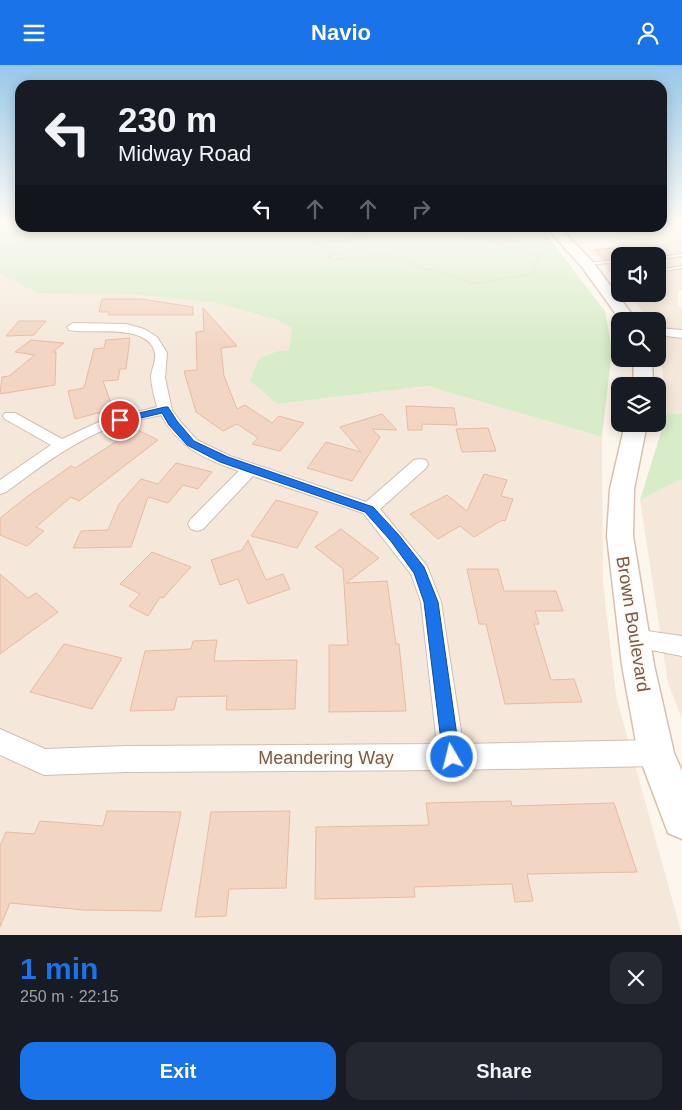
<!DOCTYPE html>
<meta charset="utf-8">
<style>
body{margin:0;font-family:Helvetica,sans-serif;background:#242831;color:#f1f3f6;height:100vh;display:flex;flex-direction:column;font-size:19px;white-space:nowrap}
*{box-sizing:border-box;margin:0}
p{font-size:16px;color:#9ea1a6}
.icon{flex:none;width:28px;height:28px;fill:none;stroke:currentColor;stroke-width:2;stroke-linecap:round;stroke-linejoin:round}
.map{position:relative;height:870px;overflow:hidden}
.drawer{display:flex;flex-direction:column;background:#171b24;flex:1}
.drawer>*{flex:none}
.banner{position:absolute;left:15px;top:15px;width:652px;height:152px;border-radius:15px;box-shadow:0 2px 12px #0003;background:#171b24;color:#f1f3f6;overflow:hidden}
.fabs{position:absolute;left:611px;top:182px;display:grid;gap:10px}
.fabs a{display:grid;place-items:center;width:55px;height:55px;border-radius:10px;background:#171b24;box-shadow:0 2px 12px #0003;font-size:25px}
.pin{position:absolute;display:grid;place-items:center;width:42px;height:42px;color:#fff;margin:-21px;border:2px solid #fff;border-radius:50%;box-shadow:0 1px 5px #0007}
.me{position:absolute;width:55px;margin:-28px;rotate:352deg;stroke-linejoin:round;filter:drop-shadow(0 0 4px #0008)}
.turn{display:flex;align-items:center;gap:18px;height:105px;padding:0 20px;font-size:22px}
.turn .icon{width:65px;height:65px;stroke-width:2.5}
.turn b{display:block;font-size:35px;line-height:42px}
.lanes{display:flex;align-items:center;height:48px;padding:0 20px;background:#0003;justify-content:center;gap:25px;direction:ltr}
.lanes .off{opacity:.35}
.round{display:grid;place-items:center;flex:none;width:52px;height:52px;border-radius:15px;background:#242831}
.headline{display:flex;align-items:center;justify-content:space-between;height:85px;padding:0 20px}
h1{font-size:30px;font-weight:700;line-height:38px;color:#1a73e8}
.action{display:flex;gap:10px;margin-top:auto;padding:10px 20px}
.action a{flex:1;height:58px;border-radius:15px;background:#1a73e8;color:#fff;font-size:20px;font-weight:700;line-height:58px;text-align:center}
.action a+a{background:#242831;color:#f1f3f6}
header{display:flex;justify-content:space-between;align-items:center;height:65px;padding:0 20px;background:#1a73e8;color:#fff;font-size:22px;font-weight:700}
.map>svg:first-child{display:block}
.residential{fill:#f5e8da}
.green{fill:#d8ecc9}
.building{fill:#f3d5c3;stroke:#e6bba3}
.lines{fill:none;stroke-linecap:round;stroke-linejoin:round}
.lane-casing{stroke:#d1beb0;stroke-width:2}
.street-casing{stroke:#d1beb0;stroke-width:2}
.secondary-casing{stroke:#d6c0b0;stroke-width:3}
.path{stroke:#d9b8a5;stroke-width:2;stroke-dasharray:0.5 2;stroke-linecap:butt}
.lane{fill:#fff;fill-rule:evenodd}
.street{fill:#fff;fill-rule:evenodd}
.secondary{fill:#fff;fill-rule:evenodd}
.route{fill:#1a73e8;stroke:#114b97}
.labels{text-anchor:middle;stroke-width:4;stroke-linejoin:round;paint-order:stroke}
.near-street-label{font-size:18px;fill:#7a5c4d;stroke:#fffaf3}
</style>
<header><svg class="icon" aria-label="menu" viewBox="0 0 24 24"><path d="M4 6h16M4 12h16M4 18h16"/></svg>Navio<svg class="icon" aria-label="person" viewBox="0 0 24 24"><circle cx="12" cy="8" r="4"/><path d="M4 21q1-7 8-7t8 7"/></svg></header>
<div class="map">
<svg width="682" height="870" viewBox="0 0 682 870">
<rect width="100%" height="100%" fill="#fdf6ec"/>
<g class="residential">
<path d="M663 157H682V225L678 226V242H682V349L667 348 661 293 658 284V256H648L630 229H658V191H620V218L589 184 646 177 637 170 591 163 662 162Z"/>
<path d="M0 209 14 215 213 237 277 255 292 263 289 285 279 286 278 339 427 321 602 372 603 517 616 631 682 870H0Z"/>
<path d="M682 414V654L668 618 640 435Z"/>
</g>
<g class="green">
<path d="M0 157H20V162L541 163 605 246 612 285 602 372 427 321 278 339 250 316 259 293 279 286 289 285 292 263 277 255 213 237 129 229 38 228 0 209Z"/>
<path d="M667 348 682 349V414L640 435Z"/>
</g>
<g class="building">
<path d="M613 183 620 187V193L604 195 595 185Z"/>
<path d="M102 234H141L193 242V250H108L110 247H99Z"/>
<path d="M203 243 237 281 221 283 224 311 237 344 245 340 272 358 279 351 304 358 280 386 252 379 258 373 237 359 223 366 196 347 184 306 197 305 196 267 204 266Z"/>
<path d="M19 256H46L34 270 6 271Z"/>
<path d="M130 273 126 304H120L118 315 103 316 113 344 75 354 68 326 84 323 94 284 104 283 106 275Z"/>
<path d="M31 275 64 278 53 287H56L55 320 0 329 2 312 9 311 35 290 15 287Z"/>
<path d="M406 341 454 343 457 360 422 359V365H408Z"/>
<path d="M382 349 397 365 372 364 380 372 352 416 307 403 326 377 361 387 340 362Z"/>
<path d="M488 363 496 386 462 387 456 364Z"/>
<path d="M136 364 158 375 79 436 71 432 36 462 44 466 27 481 0 470V453L28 431 71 401 75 403Z"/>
<path d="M176 398 212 407 198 424 183 420 168 438 148 432 131 482 73 483 81 466 108 465 119 439 141 414 158 419Z"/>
<path d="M484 409 507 415 501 431 513 434 505 456 502 455 474 472 460 461 438 474 410 449 447 430 467 446Z"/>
<path d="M276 435 318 447 297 483 251 471Z"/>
<path d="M341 464 379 493 346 518 387 516 396 579H399L406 646 329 647V580H348L343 504 315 482Z"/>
<path d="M248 475 266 515 283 509 290 524 248 539 238 514 220 520 211 495 242 485Z"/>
<path d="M152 487 191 502 163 533 160 532 148 551 129 541 140 529 120 519Z"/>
<path d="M467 504H498L504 526H556L563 546H535L539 559H534L551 615 574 614 582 637 505 639 486 559H479Z"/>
<path d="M0 509 28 533 36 528 58 547 0 589Z"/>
<path d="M217 575 214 596 297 595 295 644 226 645 227 631 177 632 174 645 130 646 145 586 191 584 193 576Z"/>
<path d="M64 579 122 593 92 644 30 627Z"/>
<path d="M511 736 512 741 614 738 637 807 527 809 533 836 515 837 512 819 414 822 415 832 315 834 316 762 429 760 426 738Z"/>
<path d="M107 746 181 747 161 846 84 845 10 838 0 862V781L6 767 34 769 40 756 103 761Z"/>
<path d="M290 746 286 823 229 824 226 851 195 852 211 747Z"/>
</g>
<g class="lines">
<g class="lane-casing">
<g id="lane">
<path d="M682 189V191L658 194V192Z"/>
<path d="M620 195V197L587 200 585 199 587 198Z"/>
<path d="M682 201V203L658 207V205Z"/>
</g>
</g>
<g class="street-casing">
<g id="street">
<path d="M73 258 126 259 144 264 157 272 167 288 165 313 172 345 179 355 197 375 230 391 366 437 414 395 420 394 426 395 428 399 426 403 380 444 427 501 441 537 463 679 656 675 665 679 669 688 665 697 656 701 452 705 126 707 44 710 0 690V664L45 684 126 681 437 679 421 537 411 509 363 448 253 411 203 464 197 466 191 464 188 459 191 454 239 406C204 394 180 383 161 350 144 354 128 356 112 362 73 376 39 403 6 427L0 429V415L51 380 5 354 3 351 5 348H15L62 374 101 356 157 342C155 333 151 321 151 311 152 304 156 295 155 288 148 257 90 270 69 265L67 262Z"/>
<path d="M658 263 682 265V273L658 270Z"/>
<path d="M633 564 682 571V591L625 580 622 573 625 566Z"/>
</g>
</g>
<g class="secondary-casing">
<g id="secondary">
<path d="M546 162H559L592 196 637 256H621L582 202Z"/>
<path d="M634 294H652L653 321H633Z"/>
<path d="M625 359H647L634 424 633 471 654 600 674 688 682 706V774L668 768 638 688 622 600 607 471 610 424Z"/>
</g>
</g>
<path class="path" d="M347 162 352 169 362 171 342 176H318V178L328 181 319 184 337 188 329 192 339 194 384 191 402 193 417 202 438 206 469 217 480 218 526 210 533 207 539 191 536 188 494 177 516 176 503 173 467 174 480 170 488 162"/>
<use href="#lane" class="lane"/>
<use href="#street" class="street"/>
<use href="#secondary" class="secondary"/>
</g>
<linearGradient id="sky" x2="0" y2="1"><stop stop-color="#97c7e8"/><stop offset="0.56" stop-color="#fefbf6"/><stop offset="1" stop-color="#fefbf6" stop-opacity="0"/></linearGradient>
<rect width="682" height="279" fill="url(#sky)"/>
<path class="route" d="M165 342H168L177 356 194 376 228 392 373 442 398 469 424 502 438 537 460 692 458 698 452 701 446 698 443 692 424 537 414 508 390 475 365 447 220 397 187 380 169 360 162 348 120 358 116 355 117 353Z"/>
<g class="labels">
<g class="near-street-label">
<text transform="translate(633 559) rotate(81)" y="6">Brown Boulevard</text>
<text x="326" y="699">Meandering Way</text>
</g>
</g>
</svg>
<div class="fabs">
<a><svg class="icon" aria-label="sound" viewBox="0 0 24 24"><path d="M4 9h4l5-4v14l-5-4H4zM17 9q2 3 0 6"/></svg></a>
<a><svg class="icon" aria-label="search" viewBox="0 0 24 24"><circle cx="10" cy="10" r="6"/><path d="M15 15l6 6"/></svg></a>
<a><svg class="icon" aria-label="layers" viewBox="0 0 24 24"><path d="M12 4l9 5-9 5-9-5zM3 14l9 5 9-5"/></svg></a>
</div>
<div class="pin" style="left:120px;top:355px;background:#d93025"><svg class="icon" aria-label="arrive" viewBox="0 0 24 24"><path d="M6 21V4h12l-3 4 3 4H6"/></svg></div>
<svg class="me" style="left:452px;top:692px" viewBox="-20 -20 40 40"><circle r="17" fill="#1a73e8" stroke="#fff" stroke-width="3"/><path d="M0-11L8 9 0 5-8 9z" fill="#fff"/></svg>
<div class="banner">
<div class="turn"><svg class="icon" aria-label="left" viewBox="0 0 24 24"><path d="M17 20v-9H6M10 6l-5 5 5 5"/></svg><div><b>230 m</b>Midway Road</div></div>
<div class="lanes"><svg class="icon" aria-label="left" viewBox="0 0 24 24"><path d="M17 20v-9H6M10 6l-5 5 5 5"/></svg><svg class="icon off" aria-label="ahead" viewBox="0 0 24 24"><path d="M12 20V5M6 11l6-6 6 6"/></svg><svg class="icon off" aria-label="ahead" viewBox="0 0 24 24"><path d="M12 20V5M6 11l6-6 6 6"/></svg><svg class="icon off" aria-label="right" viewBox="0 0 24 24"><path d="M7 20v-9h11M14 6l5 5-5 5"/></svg></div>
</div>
</div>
<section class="drawer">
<div class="headline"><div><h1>1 min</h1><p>250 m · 22:15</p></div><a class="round"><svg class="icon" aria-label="close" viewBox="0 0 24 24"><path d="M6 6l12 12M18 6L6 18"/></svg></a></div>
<div class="action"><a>Exit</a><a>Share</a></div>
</section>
